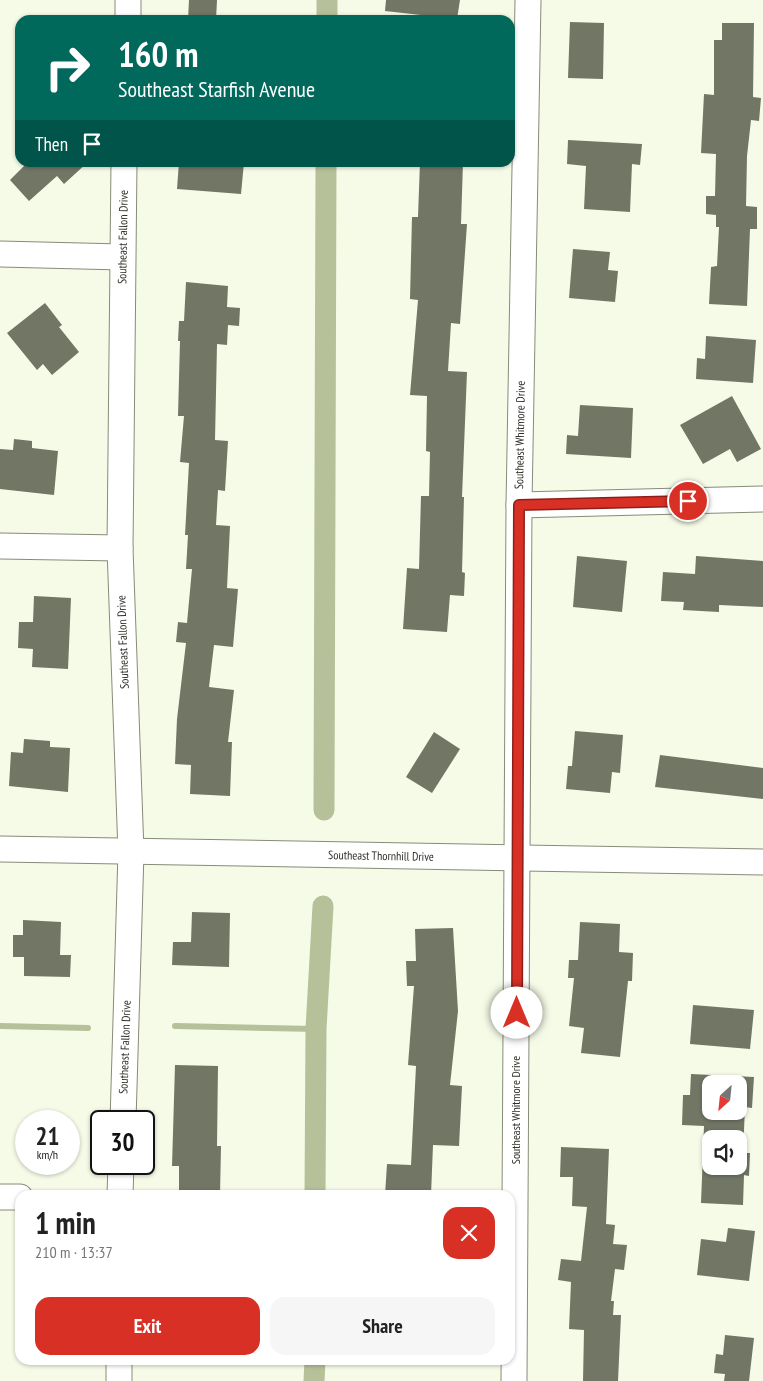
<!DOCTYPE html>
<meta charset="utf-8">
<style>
body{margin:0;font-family:"PT Sans Narrow",sans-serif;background:#f6f6f6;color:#222;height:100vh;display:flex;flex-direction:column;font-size:19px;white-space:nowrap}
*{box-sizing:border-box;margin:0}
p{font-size:16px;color:#767676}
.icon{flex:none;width:28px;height:28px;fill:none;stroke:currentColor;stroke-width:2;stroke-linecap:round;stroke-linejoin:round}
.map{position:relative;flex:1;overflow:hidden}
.details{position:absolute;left:15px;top:1190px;width:500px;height:175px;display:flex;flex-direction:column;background:#fff;border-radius:15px;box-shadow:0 1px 4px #0004}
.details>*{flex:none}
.hud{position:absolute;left:15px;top:15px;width:500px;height:152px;border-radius:15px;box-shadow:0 1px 4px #0004;background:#00695c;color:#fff;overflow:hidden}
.needle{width:32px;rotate:207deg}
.buttons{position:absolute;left:702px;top:1075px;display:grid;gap:10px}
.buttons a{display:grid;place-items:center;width:45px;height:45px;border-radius:10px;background:#fff;box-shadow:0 1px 4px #0004;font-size:25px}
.speed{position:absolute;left:15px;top:1110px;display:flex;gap:10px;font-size:25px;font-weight:700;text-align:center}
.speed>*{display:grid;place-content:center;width:65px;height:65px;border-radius:50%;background:#fff;box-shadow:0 1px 4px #0004;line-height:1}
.speed small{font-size:12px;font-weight:400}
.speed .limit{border:2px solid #111;border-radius:8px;background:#fff;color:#111}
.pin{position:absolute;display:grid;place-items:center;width:42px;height:42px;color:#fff;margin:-21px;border:2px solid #fff;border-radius:50%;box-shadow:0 1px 5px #0007}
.me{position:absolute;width:55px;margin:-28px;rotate:0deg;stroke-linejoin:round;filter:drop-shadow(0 0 4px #0008)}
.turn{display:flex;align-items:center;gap:18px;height:105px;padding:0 20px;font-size:22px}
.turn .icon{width:65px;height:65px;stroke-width:2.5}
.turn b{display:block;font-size:35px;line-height:42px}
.then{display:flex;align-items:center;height:48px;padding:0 20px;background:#0003;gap:10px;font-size:19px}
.round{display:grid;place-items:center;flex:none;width:52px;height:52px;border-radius:15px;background:#f6f6f6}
.head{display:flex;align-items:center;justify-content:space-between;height:85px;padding:0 20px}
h1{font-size:30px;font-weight:800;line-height:38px}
.action{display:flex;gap:10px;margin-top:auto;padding:10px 20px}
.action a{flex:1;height:58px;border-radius:15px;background:#d93025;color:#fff;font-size:20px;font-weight:800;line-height:58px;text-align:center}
.action a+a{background:#f6f6f6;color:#222}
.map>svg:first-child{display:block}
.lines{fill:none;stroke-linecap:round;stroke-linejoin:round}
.stream{stroke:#b6c099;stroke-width:6}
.canal{stroke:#b6c099;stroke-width:21}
.building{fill:#717665;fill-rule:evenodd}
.minor-casing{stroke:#878b7a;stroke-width:27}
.minor{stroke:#fff;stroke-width:25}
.route-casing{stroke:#8d1f18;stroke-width:12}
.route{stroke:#d93025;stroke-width:9}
.labels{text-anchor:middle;stroke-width:5;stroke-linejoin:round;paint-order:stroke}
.street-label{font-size:12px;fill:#2e3029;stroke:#fff}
</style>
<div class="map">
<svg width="763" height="1381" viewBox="0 0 763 1381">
<rect width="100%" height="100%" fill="#f6fbe8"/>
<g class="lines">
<g class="stream">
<path d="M0 1026 88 1028"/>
<path d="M175 1026 316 1029"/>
</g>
<g class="canal">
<path d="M327 20V0"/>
<path d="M324 810 326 162"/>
<path d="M315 1195 316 1029 323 906"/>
<path d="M314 1381 315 1360"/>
</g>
</g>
<g class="building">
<path d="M189 0H217L216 20H188Z"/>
<path d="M386 0H460L457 19 385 11Z"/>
<path d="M570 22 604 23 603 79 568 78Z"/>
<path d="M722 23H754L753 97 761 98 759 121 751 120 747 156 746 206 757 207V229H750L747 306 709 304 711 267 717 266 719 227H716V215L706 214V196H715L716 154 701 153 704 94 714 95V40H722Z"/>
<path d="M568 140 642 144 640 165 632 164 630 212 584 209 586 166 567 164Z"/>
<path d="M28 162H88L64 184 57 176 29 201 10 180Z"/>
<path d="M179 162H244L241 194 177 189Z"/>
<path d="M420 162H463L461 224H467L460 324 451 323 448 371 467 372 462 497H464L462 572 465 573 464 596 450 595 447 632 403 629 407 568 419 569 421 496H429L430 452 426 451 427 396 410 395 418 300 410 299 412 217H418Z"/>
<path d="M573 249 610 252 608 270 618 271 615 302 569 298Z"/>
<path d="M186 282 228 286 227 307 240 308 239 326 228 325 227 345 217 344 215 440 228 441 225 491 218 490 216 525 230 526 227 588 238 589 233 647 214 645 209 687 234 690 228 742H232L230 796 190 794 191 765 175 764 177 719 186 643 176 642 178 622 187 623 192 569H186L188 535H185L189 463 180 462 184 416H178L180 341H178L179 321H184Z"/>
<path d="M45 303 62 325 59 327 79 352 52 375 43 364 37 370 7 333Z"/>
<path d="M706 336 756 340 753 383 696 379 697 358 705 359Z"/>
<path d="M732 396 761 449 737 462 730 449 703 464 680 425Z"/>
<path d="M580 405 633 408 631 458 566 454 567 435 578 436Z"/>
<path d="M14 439 32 441V448L58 451 54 495 0 489V449L13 450Z"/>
<path d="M577 556 627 561 622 612 573 607Z"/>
<path d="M696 556 763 561V607L719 605V612L683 610 684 602 661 601 663 572 695 574Z"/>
<path d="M34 596 71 598 68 669 32 667 33 649 18 648 19 622H33Z"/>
<path d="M575 731 623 735 620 773 612 772 610 793 566 789 568 766H572Z"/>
<path d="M434 732 460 749 432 793 406 777Z"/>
<path d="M24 739 50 741V747L70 748 68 792 9 786 11 752 23 753Z"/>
<path d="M660 755 763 768V799L655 787Z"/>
<path d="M192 912 230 913 229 967 172 965 173 942H191Z"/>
<path d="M23 920 61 922 60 955H71L70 977 24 976V957H13V935H23Z"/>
<path d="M580 922 620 924 619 952 633 953 632 981H628L620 1057 581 1053 584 1028 569 1026 574 978H568L569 960H578Z"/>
<path d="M453 928 458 1011 450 1085 462 1086 459 1146 433 1145 431 1195H385L387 1164 411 1165 416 1066 408 1065 414 986H407L406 961H416L415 929Z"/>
<path d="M693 1005 754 1010 750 1049 690 1044Z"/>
<path d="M175 1065 218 1066 217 1146H221L220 1195 179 1194V1166H172Z"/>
<path d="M691 1074 754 1077 752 1108 745 1107 743 1153H750L749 1176 744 1175 743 1205 701 1203 704 1126 682 1125 683 1095H690ZM711 1084H739V1111H711ZM711 1139H739V1166H711Z"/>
<path d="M561 1147 609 1149 606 1224 615 1225 613 1244 627 1245 624 1270 615 1269 611 1301H614L613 1315H621L618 1381H583L584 1330 569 1329 571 1282 558 1280 561 1259 581 1261 587 1207 572 1206 573 1177H560Z"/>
<path d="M728 1228 755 1231 749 1281 697 1275 701 1239 726 1242Z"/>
<path d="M725 1335 754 1338 749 1381H724L725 1374 714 1373 716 1354 723 1355Z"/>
</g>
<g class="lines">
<g class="minor-casing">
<g id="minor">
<path d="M128 20V0"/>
<path d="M0 254 122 257"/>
<path d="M519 505 763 499"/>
<path d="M0 546 120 548"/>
<path d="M0 849 763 862"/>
<path d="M123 1121 131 852 120 548 124 162"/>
<path d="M120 1195 121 1164"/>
<path d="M0 1197H20"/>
<path d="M119 1381V1360"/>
<path d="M514 1381 519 505 528 0"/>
</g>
</g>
<use href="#minor" class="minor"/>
</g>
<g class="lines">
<g class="route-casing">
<path id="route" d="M517 1013 519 505 688 501"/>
</g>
<use href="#route" class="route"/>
</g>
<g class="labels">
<g class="street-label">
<text transform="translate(123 237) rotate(-89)" y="4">Southeast Fallon Drive</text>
<text transform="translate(520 435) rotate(-89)" y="4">Southeast Whitmore Drive</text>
<text transform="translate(123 642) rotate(-92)" y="4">Southeast Fallon Drive</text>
<text transform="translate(381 856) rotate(1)" y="4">Southeast Thornhill Drive</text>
<text transform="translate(125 1047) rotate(-88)" y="4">Southeast Fallon Drive</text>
<text transform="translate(516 1110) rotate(-90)" y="4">Southeast Whitmore Drive</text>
</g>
</g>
</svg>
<div class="buttons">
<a><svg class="needle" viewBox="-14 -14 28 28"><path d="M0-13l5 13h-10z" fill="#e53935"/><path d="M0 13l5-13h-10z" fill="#767676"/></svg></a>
<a><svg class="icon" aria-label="sound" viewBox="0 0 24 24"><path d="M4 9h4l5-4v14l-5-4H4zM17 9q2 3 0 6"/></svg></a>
</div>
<div class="speed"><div>21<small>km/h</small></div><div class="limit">30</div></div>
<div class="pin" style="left:688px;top:501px;background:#d93025"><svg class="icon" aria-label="arrive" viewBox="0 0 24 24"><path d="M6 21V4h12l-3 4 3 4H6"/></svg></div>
<svg class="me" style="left:517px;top:1013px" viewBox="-20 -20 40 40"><circle r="19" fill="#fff"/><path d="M0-13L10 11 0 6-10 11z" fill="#d93025"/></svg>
<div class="hud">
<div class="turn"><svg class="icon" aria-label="right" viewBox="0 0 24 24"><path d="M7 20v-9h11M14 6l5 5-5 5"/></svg><div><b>160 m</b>Southeast Starfish Avenue</div></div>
<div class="then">Then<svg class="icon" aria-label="arrive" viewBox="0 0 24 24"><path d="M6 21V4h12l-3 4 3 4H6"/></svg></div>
</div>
<section class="details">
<div class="head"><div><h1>1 min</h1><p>210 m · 13:37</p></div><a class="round" style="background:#d93025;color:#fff"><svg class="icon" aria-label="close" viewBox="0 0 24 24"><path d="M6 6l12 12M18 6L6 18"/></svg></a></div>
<div class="action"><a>Exit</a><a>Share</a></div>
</section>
</div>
